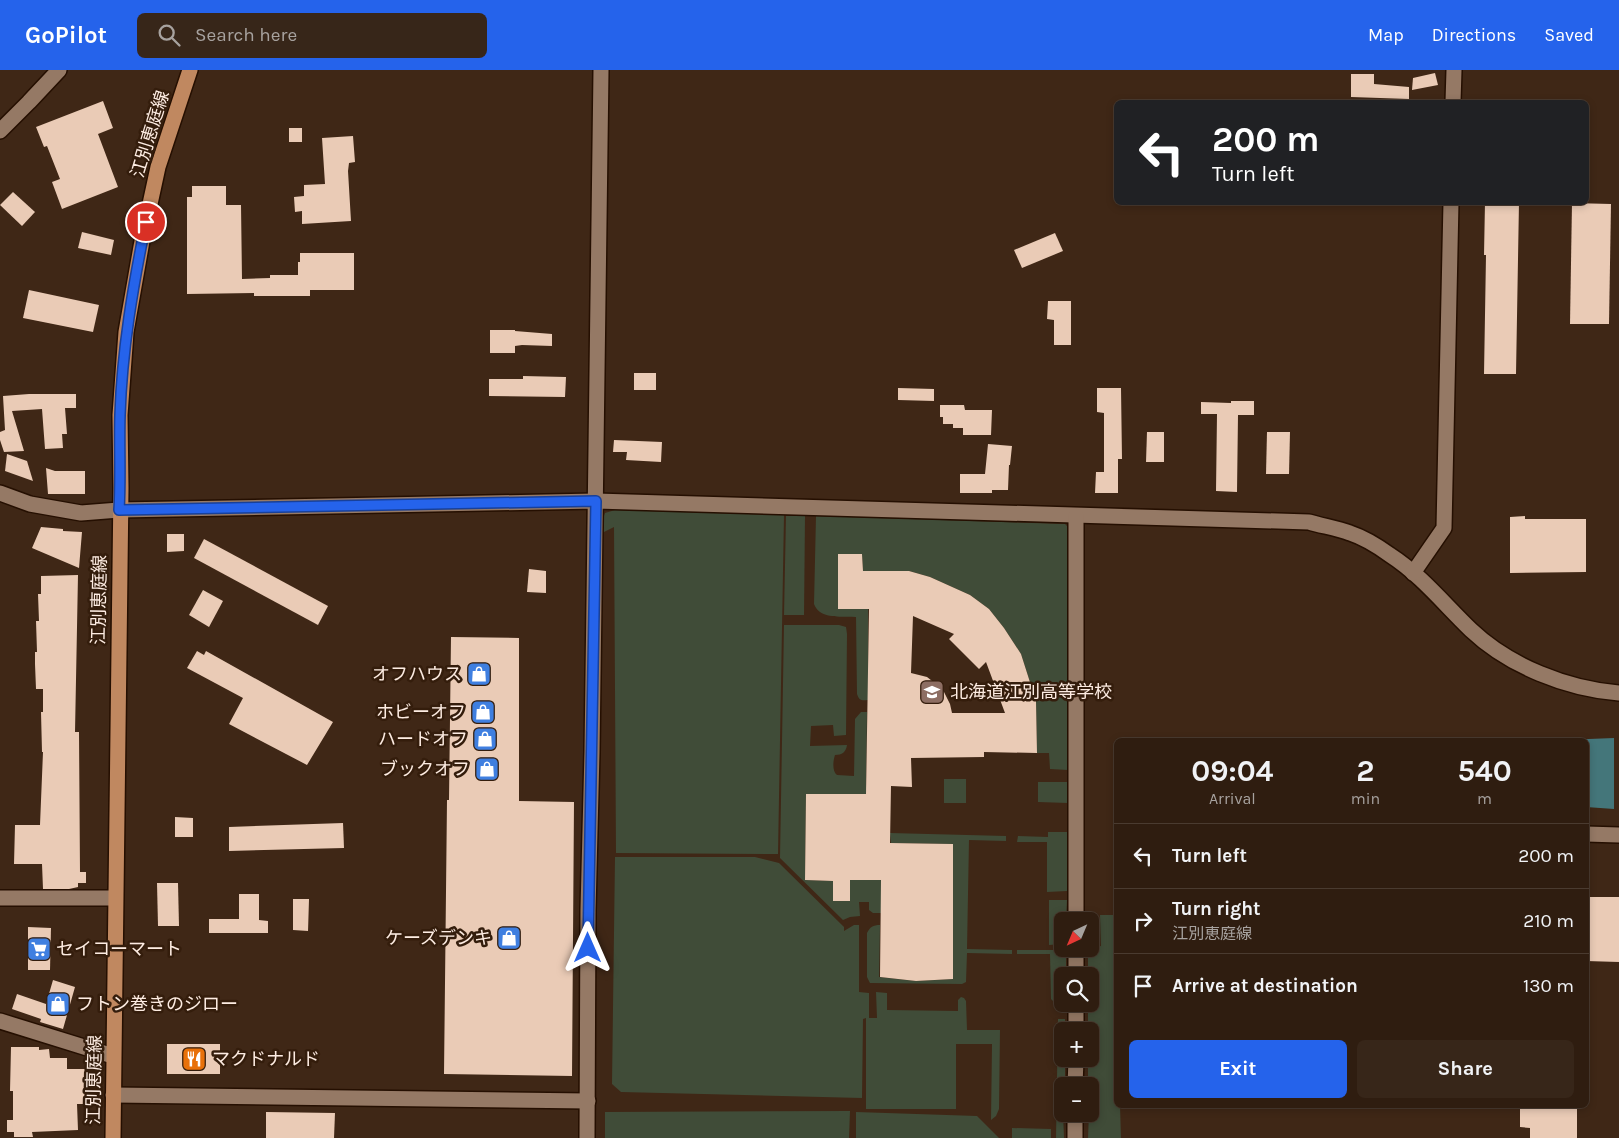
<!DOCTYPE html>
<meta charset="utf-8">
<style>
body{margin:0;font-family:Karla,"Noto Sans JP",sans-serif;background:#372619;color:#f1f3f6;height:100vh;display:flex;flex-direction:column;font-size:19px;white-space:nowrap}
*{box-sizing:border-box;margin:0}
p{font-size:16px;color:#a7a29f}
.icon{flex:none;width:28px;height:28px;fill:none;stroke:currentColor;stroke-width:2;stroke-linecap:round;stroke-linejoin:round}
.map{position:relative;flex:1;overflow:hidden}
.details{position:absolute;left:1114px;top:668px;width:475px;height:370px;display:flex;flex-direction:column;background:#2f1d10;border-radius:8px;box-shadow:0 2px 8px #0003,0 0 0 1px #4a3b30}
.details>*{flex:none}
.banner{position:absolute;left:1114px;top:30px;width:475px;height:105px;border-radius:8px;box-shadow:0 2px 8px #0003,0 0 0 1px #4a3b30;background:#202124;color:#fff;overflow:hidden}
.needle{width:32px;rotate:224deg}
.tools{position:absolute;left:1054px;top:842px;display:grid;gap:10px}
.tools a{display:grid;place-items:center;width:45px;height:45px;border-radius:8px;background:#2f1d10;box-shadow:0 2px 8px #0003,0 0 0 1px #4a3b30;font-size:25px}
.pin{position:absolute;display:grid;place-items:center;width:42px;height:42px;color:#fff;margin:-21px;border:2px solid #fff;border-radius:50%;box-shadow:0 1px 5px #0007}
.me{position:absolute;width:55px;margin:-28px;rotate:0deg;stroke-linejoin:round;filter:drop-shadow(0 0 4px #0008)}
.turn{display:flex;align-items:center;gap:18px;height:105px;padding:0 15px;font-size:22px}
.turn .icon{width:65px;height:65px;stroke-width:2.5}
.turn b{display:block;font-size:35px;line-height:42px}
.eta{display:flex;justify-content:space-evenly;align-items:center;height:85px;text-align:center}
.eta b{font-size:30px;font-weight:700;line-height:35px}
.cta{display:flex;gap:10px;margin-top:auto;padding:10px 15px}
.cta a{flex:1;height:58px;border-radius:8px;background:#2563eb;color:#fff;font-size:20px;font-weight:700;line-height:58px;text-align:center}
.cta a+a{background:#372619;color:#f1f3f6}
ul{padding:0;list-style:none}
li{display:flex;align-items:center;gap:15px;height:65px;padding:0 15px;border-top:1px solid #4a3b30}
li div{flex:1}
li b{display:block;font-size:19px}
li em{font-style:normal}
header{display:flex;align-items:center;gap:30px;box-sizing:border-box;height:70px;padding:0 25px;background:#2563eb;color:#fff}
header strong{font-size:24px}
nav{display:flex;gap:28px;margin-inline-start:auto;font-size:18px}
.search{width:350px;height:45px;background:#372619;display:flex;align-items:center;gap:12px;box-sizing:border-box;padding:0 18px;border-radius:8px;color:#a7a29f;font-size:19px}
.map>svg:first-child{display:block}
.green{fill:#404c38}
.water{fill:#44767a}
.building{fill:#eacbb6;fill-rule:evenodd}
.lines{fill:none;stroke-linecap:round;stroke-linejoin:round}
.minor-casing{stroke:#250f01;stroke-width:18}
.major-casing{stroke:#250f01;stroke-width:18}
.minor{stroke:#957965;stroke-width:15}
.major{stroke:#c08860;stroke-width:15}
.route-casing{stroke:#184099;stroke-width:12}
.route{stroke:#2563eb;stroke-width:9}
.labels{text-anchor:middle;stroke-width:5;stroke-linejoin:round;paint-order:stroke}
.street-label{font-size:18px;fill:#fdece2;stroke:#341d0c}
.poi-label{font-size:18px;fill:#fdece2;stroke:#341d0c;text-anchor:end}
</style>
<header>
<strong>GoPilot</strong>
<div class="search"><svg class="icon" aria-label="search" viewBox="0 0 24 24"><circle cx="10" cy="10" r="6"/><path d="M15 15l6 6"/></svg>Search here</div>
<nav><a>Map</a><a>Directions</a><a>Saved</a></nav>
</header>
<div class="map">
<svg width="1619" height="1068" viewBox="0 0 1619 1068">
<rect width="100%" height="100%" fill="#3f2716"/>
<g class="green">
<path d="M615 440 784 445 778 784 616 783 614 457 602 463V451L605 443Z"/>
<path d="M786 446H805L804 545H784Z"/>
<path d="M816 446 1065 454 1070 459 1068 700 1050 699 1049 683H1037L1036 631 1021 584 1004 558 989 539 970 525 930 507 909 501H863L862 484H838V539H868V630C861 631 859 630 857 624L856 547C842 546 820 550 814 534Z"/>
<path d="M784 555H839L846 557 847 564 846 665 834 666 833 655 811 656 810 676 847 675C846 682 842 685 835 685 833 691 832 701 837 705L854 706 855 649 861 642H867L866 715 870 724H806L805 810 833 811V831L850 810H864L881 771V843H873L869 840V832H859L860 846 850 847 843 850 780 788Z"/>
<rect x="944" y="709" width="22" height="24"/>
<path d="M1038 712H1068V733L1038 732Z"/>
<path d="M1048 762H1067V821L1047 822V772H1017L1018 766 1048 767Z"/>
<path d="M890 763 1006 766V771L969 770 967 879 1012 880V884L967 883 966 912 962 914 870 913 867 907V863C870 857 873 855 880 855L879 907 916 911 953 909V774L891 773Z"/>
<path d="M615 787H755L779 793 844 857V861L854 855H859V922L869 923V948H877L876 922 887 923V940L958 941V930L961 927 964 928 966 931 967 960H1000L999 1039 996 1046 991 1050 992 974H956V1039H866V948L863 949 862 1028 621 1022 612 1014Z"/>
<path d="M1049 830H1067L1066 851H1062V874L1049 875Z"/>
<path d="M1100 845H1116V1035H1120L1121 1068H1088L1090 1016H1088V989H1090V961H1088V934H1090V906H1088V879L1101 876Z"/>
<path d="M1017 880H1066V906H1062V932L1053 931 1051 929 1050 884H1017Z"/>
<path d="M1058 949H1065V961H1062V989H1065V1016H1062L1064 1068H1056Z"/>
<path d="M850 1041 849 1068H605V1042Z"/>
<path d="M856 1042 977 1046 999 1068H856Z"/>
<path d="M1012 1058 1051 1059V1068H1012Z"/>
</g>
<path class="water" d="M1614 668V739L1586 737V670H1563Z"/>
<g class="building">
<path d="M1435 3 1438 15 1412 20 1413 8Z"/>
<path d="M1351 4H1374V14L1409 17V29L1351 27Z"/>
<path d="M103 31 113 58 98 64 118 117 62 139 52 112 60 109 47 76 44 77 36 57Z"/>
<rect x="289" y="58" width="13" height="14"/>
<path d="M353 66 355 92 349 93 348 101 351 151 302 154V141L295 142 294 127 304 126V115L325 114 322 68Z"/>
<path d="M192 116H226V135H241L242 209 270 208V205H298V192H300V183H354V220H310V226H254V223L187 224V127H192Z"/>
<path d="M13 122 35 142 22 156 0 135Z"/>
<path d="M1485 132H1519L1516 304H1484L1486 185H1484Z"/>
<path d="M1572 133 1611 134 1609 254H1570Z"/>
<path d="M82 162 114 170 111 185 78 178Z"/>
<path d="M1055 163 1063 181 1022 198 1014 180Z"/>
<path d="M29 220 99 235 93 262 23 248Z"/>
<path d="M1048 231H1071V275H1054V250L1047 249Z"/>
<path d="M490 260H515V261L552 264V276L522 275 515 276V283H490Z"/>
<rect x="634" y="303" width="22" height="17"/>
<path d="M523 306 566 307 565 327 489 326V309H523Z"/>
<path d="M898 318 934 319V331L898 330Z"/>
<path d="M1097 318H1121L1122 389H1118V423H1095L1096 402H1104V343L1097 342Z"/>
<path d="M29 324H76V338H65L67 364H62L63 378 45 379 42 339 12 341 24 381 4 382 0 370V362L5 360 3 326Z"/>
<path d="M1231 331H1254V345H1238L1237 422 1216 421 1217 344H1201V332L1231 333Z"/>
<path d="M940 335H964L965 340H992L991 365H963V358H953V354H943V347H940Z"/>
<path d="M1147 362H1164V392H1146Z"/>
<path d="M1267 362H1290L1289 404H1266Z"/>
<path d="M614 370 662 372 661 392 626 390 627 382H613Z"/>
<path d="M988 374 1012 376 1010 395H1009L1008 420H992V423H960V404H985Z"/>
<path d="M7 384 27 391 33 411 5 401Z"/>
<path d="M46 398 55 401H85V424H48Z"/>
<path d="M1525 446V449H1586V502L1510 503V447Z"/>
<path d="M41 457 63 459V461L82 462 79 498 32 478Z"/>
<path d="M167 464H184V481L167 482Z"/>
<path d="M204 469 328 536 318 555 194 488Z"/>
<path d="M838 484H862L863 501H909L930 507 970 525 989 539 1004 558 1021 584 1036 631 1037 683 984 682V687L911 688 912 717 891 716 890 773 953 774V909L916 911 880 907 881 810H850V831H833V811L805 810 806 724H866L869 539H838ZM913 546 954 564 949 569 979 599 986 592 1005 643H952L950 634 944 622 936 614 927 607 911 603Z"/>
<path d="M529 499 546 501V523L527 522Z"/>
<path d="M78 505 75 662H79L80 802H86V813H78V817L69 819H43L42 794H14L15 755H40L43 682H42L41 642H43V619H36L35 594V582H37L36 551H39L38 524H41V506Z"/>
<path d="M203 520 223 531 209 557 189 545Z"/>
<path d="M451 567 519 568V731L574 732 572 1006 444 1004 447 730H449Z"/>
<path d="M197 581 204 585 206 581 333 652 307 695 229 654 243 628 187 598Z"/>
<path d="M175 747 193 748V767H175Z"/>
<path d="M343 753 344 778 229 781V757Z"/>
<path d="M157 813H178L179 856H158Z"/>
<path d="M239 824H259V850L268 851V863H209V849H239Z"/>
<path d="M1586 827H1619V892L1586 891Z"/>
<path d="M293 829H309L308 861 293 860Z"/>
<path d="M28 857 51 858 50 900H28Z"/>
<path d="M53 910 75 917 63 959 40 952 41 949 12 939 17 924 46 934Z"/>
<rect x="167" y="974" width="53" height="30"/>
<path d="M11 977H39V980L49 979 50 988H67V999H86V1034H77L78 1060 32 1062 33 1067H14V1062H7V1050H13V1021H10Z"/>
<path d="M1520 1035H1577V1068H1530V1058L1520 1057Z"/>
<path d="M266 1042 335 1043 334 1068H266Z"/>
</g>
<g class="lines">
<g class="minor-casing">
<g id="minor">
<path d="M1453 32 1454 0"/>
<path d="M0 61 29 32 59 0"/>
<path d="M0 423 30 434 81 443 119 440 596 431 1309 452C1322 456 1337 458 1350 463 1362 467 1379 477 1390 485 1421 505 1444 534 1471 560 1509 596 1567 619 1619 623"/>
<path d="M1413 503 1444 458 1451 132"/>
<path d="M1586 764 1619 765"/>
<path d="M0 828H115"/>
<path d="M1076 851V446"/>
<path d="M1076 906V879"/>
<path d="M0 951 113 986"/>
<path d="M1076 961V934"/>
<path d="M1075 1016 1076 989"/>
<path d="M113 1025 588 1031"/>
<path d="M587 1068 588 840 592 682 601 0"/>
<path d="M1075 1068V1044"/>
</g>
</g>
<g class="major-casing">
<path id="major" d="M113 1068 121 418 120 345 126 262 142 171 158 97 190 0"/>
</g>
<use href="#minor" class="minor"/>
<use href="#major" class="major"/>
</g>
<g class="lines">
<g class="route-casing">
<path id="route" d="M146 152C133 216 122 280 120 345 119 376 121 408 119 440L596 431 588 878"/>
</g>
<use href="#route" class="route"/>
</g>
<defs>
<g id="shop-square" transform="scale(1.25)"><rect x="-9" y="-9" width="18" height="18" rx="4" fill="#3f7fe0" stroke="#341d0c"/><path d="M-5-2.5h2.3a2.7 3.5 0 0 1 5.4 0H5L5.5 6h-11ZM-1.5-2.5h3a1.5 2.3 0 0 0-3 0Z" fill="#fff"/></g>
<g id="school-square" transform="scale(1.25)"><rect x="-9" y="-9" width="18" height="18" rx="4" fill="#8d6e63" stroke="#341d0c"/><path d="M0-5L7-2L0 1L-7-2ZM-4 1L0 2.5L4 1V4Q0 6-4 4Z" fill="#fff"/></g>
<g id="supermarket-square" transform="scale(1.25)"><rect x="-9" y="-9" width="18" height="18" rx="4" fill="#3f7fe0" stroke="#341d0c"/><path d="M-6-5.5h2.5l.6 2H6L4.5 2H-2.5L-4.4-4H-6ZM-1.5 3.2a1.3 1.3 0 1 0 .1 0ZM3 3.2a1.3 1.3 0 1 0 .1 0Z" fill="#fff"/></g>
<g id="restaurant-square" transform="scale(1.25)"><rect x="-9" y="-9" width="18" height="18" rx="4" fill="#e8710a" stroke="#341d0c"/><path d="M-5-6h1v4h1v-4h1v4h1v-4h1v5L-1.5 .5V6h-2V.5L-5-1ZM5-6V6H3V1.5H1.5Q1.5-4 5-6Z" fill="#fff"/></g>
</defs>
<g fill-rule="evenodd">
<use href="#shop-square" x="479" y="604"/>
<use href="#school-square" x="932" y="622"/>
<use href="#shop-square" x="483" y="642"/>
<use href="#shop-square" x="485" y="669"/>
<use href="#shop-square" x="487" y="699"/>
<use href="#shop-square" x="509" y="868"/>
<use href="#supermarket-square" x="39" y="879"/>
<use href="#shop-square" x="58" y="934"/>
<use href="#restaurant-square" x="194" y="989"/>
</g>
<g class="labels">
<g class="street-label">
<text transform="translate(150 64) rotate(-73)" y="6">江別恵庭線</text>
<text transform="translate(99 530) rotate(-89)" y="6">江別恵庭線</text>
<text transform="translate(94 1010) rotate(-89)" y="6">江別恵庭線</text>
</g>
<g class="poi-label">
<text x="462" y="610">オフハウス</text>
<text x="950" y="628" text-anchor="start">北海道江別高等学校</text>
<text x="466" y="648">ホビーオフ</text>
<text x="468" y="675">ハードオフ</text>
<text x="470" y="705">ブックオフ</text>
<text x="492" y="874">ケーズデンキ</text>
<text x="56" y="885" text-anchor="start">セイコーマート</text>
<text x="76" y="940" text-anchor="start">フトン巻きのジロー</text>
<text x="212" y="995" text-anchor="start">マクドナルド</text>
</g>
</g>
</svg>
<div class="tools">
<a><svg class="needle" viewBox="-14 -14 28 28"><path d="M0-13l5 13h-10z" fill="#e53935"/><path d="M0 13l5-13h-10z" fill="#a7a29f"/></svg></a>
<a><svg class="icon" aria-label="search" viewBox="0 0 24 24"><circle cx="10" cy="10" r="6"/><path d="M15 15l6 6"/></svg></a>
<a>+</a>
<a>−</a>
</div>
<div class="pin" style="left:146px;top:152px;background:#d93025"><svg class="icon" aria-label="arrive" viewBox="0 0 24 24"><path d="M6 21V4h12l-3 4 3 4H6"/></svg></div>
<svg class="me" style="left:588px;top:878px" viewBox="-20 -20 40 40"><path d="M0-17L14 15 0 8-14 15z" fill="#2563eb" stroke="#fff" stroke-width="4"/></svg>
<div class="banner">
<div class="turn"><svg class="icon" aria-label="left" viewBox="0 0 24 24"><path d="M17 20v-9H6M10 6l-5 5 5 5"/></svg><div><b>200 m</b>Turn left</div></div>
</div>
<section class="details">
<div class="eta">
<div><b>09:04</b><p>Arrival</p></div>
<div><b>2</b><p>min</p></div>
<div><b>540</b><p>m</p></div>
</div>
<ul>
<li><svg class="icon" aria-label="left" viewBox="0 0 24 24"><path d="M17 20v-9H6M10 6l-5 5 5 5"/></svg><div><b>Turn left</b></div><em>200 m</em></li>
<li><svg class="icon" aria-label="right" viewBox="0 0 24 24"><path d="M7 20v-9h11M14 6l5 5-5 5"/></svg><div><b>Turn right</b><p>江別恵庭線</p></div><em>210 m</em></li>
<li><svg class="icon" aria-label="arrive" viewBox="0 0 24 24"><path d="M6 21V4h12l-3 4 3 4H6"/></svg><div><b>Arrive at destination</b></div><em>130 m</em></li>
</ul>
<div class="cta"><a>Exit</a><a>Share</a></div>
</section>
</div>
